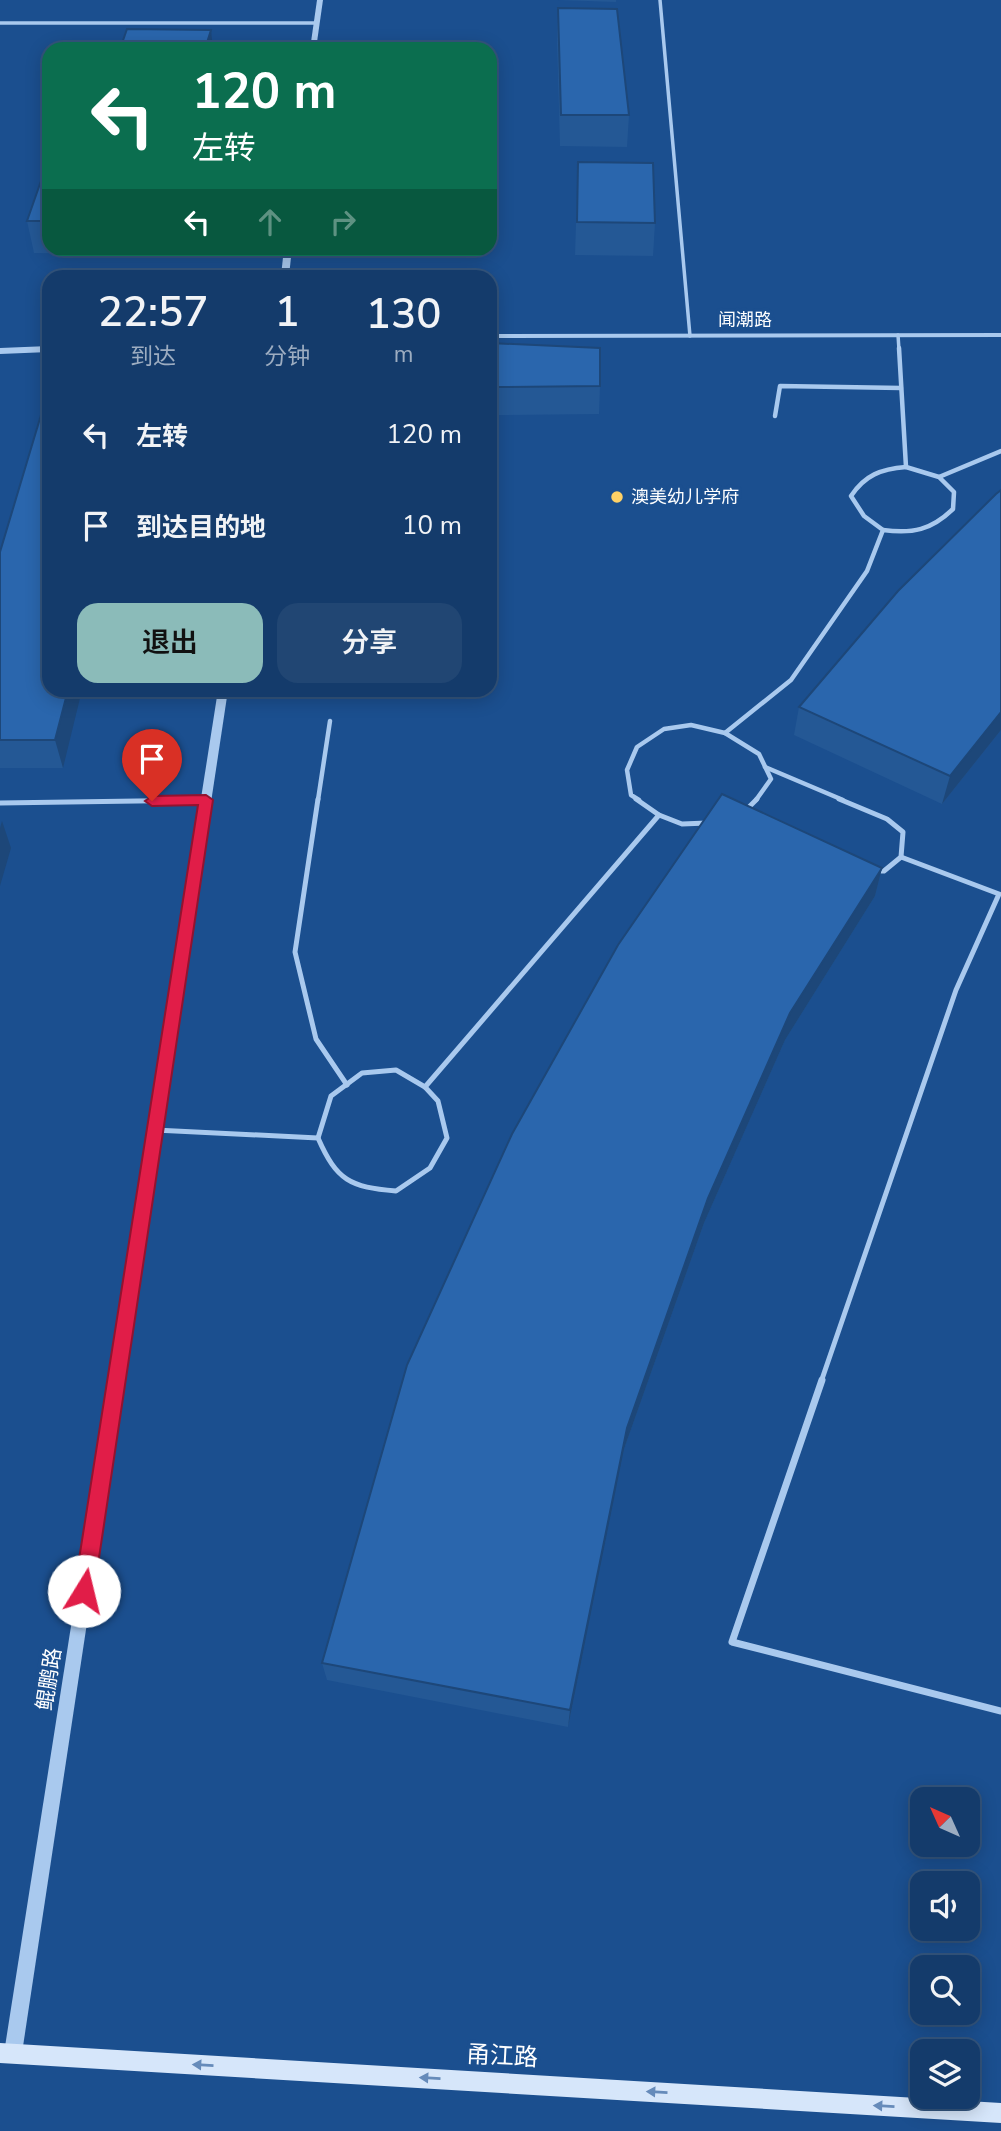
<!DOCTYPE html>
<html lang="zh">
<meta charset="utf-8">
<style>
body{margin:0;font-family:"Nunito Sans","Noto Sans SC",sans-serif;background:#214673;color:#f1f3f6;height:100vh;display:flex;flex-direction:column;font-size:26px;white-space:nowrap}
*{box-sizing:border-box;margin:0}
p{font-size:23px;color:#9dadc1}
.icon{flex:none;width:38px;height:38px;fill:none;stroke:currentColor;stroke-width:2;stroke-linecap:round;stroke-linejoin:round}
.map{position:relative;flex:1;overflow:hidden}
.details{position:absolute;left:42px;top:270px;width:455px;height:427px;display:flex;flex-direction:column;background:#143b6b;border-radius:21px;box-shadow:0 4px 18px #0003,0 0 0 2px #33557e}
.details>*{flex:none}
.top-card{position:absolute;left:42px;top:42px;width:455px;height:214px;border-radius:21px;box-shadow:0 4px 18px #0003,0 0 0 2px #33557e;background:#0b6e4f;color:#fff;overflow:hidden}
.needle{width:46px;rotate:315deg}
.fabs{position:absolute;left:910px;top:1787px;display:grid;gap:14px}
.fabs a{display:grid;place-items:center;width:70px;height:70px;border-radius:14px;background:#143b6b;box-shadow:0 4px 18px #0003,0 0 0 2px #33557e;font-size:35px}
.pin{position:absolute;display:grid;place-items:center;width:60px;height:60px;color:#fff;margin:-72px -30px;border-radius:50% 50% 50% 0;rotate:-45deg;box-shadow:0 0 7px #0007}
.pin .icon{rotate:45deg}
.me{position:absolute;width:77px;margin:-38px;rotate:9deg;stroke-linejoin:round;filter:drop-shadow(0 0 5px #0008)}
.turn{display:flex;align-items:center;gap:24px;height:147px;padding:0 35px;font-size:32px}
.turn .icon{width:91px;height:91px;stroke-width:2.5}
.turn b{display:block;font-size:49px;line-height:60px}
.lanes{display:flex;align-items:center;height:66px;padding:0 35px;background:#0003;justify-content:center;gap:35px;direction:ltr}
.lanes .off{opacity:.35}
.eta{display:flex;justify-content:space-evenly;align-items:center;height:119px;text-align:center}
.eta b{font-size:42px;font-weight:600;line-height:49px}
.button{display:flex;gap:14px;margin-top:auto;padding:14px 35px}
.button a{flex:1;height:80px;border-radius:21px;background:#8bbbb9;color:#111;font-size:28px;font-weight:600;line-height:80px;text-align:center}
.button a+a{background:#214673;color:#f1f3f6}
ul{padding:0;list-style:none}
li{display:flex;align-items:center;gap:21px;height:91px;padding:0 35px}
li div{flex:1}
li b{display:block;font-size:26px}
li em{font-style:normal}
.map>svg:first-child{display:block}
.lines{fill:none;stroke-linecap:round;stroke-linejoin:round}
.service-far3{stroke:#a9c9ee;stroke-width:3.5}
.service-far2{stroke:#a9c9ee;stroke-width:4.5}
.service-far1{stroke:#a9c9ee;stroke-width:5}
.service{stroke:#a9c9ee;stroke-width:7}
.tertiary{fill:#a9c9ee;fill-rule:evenodd}
.secondary{fill:#d6e6fa;fill-rule:evenodd}
.wall{fill:#245895}
.shaded-wall{fill:#1d4779}
.building{fill:#2a66ad;stroke:#1d4779;stroke-width:2}
.oneway{fill:#668bba}
.route{fill:#e11d48;stroke:#92132f;stroke-width:2}
.poi-dot{fill:#ffd166;stroke:#1b4f8f;stroke-width:2.5}
.labels{text-anchor:middle;stroke-width:7;stroke-linejoin:round;paint-order:stroke}
.far-street-label{font-size:18px;fill:#fff;stroke:#1b4f8f}
.far-poi-label{font-size:18px;fill:#fff;stroke:#1b4f8f;text-anchor:start}
.street-label{font-size:21px;fill:#fff;stroke:#1b4f8f}
.near-street-label{font-size:24px;fill:#fff;stroke:#1b4f8f}
</style>
<div class="map">
<svg width="1001" height="2131" viewBox="0 0 1001 2131">
<rect width="100%" height="100%" fill="#1b4f8f"/>
<g class="lines">
<g class="service-far3">
<path d="M660 0 690 336"/>
<path d="M0 23H316"/>
<path d="M898 335 899 350"/>
</g>
<g class="service-far2">
<path d="M775 416 780 386 901 388"/>
<path d="M939 477 1001 451"/>
<path d="M883 530C913 534 931 530 953 509L954 492 939 477 906 467"/>
<path d="M725 733 759 754 771 779 756 800"/>
<path d="M765 767 843 800"/>
<path d="M177 800H206"/>
<path d="M318 800 330 721"/>
<path d="M639 800 631 795 627 770 637 747 664 729 691 725 725 733 791 680 867 571 883 530 864 516 851 496C865 475 881 469 906 467L899 348"/>
</g>
<g class="service-far1">
<path d="M318 799 295 952 316 1039 347 1085"/>
<path d="M839 799 887 819 903 832 901 857 884 871H876"/>
<path d="M0 803 206 800"/>
<path d="M746 810 757 799"/>
<path d="M659 815 682 824 707 823"/>
<path d="M155 1130 318 1138C337 1181 350 1187 396 1191L430 1168 447 1138 438 1101 425 1087 659 815 636 799"/>
<path d="M318 1138 331 1096 362 1073 396 1070 425 1087"/>
<path d="M821 1382 956 990 999 894 901 857"/>
</g>
<path class="service" d="M822 1380 732 1642 1001 1711"/>
<g class="tertiary">
<path d="M317 0H323L316 49H310Z"/>
<path d="M284 248H292L289 276H281Z"/>
<path d="M1001 333V337L490 338V334Z"/>
<path d="M49 346V352L0 354V348Z"/>
<path d="M218 690H228L22 2053 19 2059 13 2062 7 2059 4 2053Z"/>
</g>
<path class="secondary" d="M0 2043 1001 2103V2123L0 2063Z"/>
</g>
<g class="wall">
<path d="M558 0H616V2Z"/>
<path d="M558 8 629 115 627 147 560 146 557 38Z"/>
<path d="M49 158V248H101L100 254 34 253 27 221Z"/>
<path d="M578 162 655 223 653 256 575 255Z"/>
<path d="M490 343 600 386 599 414 499 415 490 420Z"/>
<path d="M47 395 63 768H0V552Z"/>
<path d="M1001 490V730L942 804 794 735 799 707Z"/>
<path d="M882 868 875 896 785 1040 704 1223 624 1449 568 1727 327 1680 322 1663Z"/>
</g>
<g class="shaded-wall">
<path d="M211 30 213 49H205Z"/>
<path d="M499 387V415L490 420V392Z"/>
<path d="M68 690H82L63 768 55 740Z"/>
<path d="M1001 712V730L942 804 950 776Z"/>
<path d="M2 821 11 848 0 886V828Z"/>
<path d="M882 868 875 896 785 1040 704 1223 624 1449 568 1727 570 1710 627 1428 708 1198 790 1013Z"/>
</g>
<g class="building">
<path d="M558 8 617 9 629 115H561Z"/>
<path d="M127 29 211 30 205 49H120Z"/>
<path d="M49 158V221H27Z"/>
<path d="M578 162 653 163 655 223 577 222Z"/>
<path d="M490 343 600 348V386L499 387 490 392Z"/>
<path d="M47 395H49V690H68L55 740H0V552Z"/>
<path d="M1001 490V712L950 776 799 707 898 591 996 494Z"/>
<path d="M722 794 882 868 790 1013 708 1198 627 1428 570 1710 322 1663 407 1365 512 1134 618 945Z"/>
</g>
<defs><path id="oneway-solid" d="M-6-.8H1V-3.2L6.5 0L1 3.2V.8H-6Z" transform="scale(1.75)"/></defs>
<g class="oneway">
<use href="#oneway-solid" transform="translate(203 2065) rotate(-177)"/>
<use href="#oneway-solid" transform="translate(430 2078) rotate(-177)"/>
<use href="#oneway-solid" transform="translate(657 2092) rotate(-177)"/>
<use href="#oneway-solid" transform="translate(884 2106) rotate(-177)"/>
</g>
<path class="route" d="M206 795 213 800 94 1591 91 1598 84 1601 77 1598 74 1591 198 805 152 806 145 801 152 796Z"/>
<circle class="poi-dot" cx="617" cy="497" r="7"/>
<g class="labels">
<g class="far-street-label">
<text x="745" y="326">闻潮路</text>
</g>
<g class="far-poi-label">
<text x="631" y="503">澳美幼儿学府</text>
</g>
<g class="street-label">
<text transform="translate(49 1679) rotate(-81)" y="7">鲲鹏路</text>
</g>
<g class="near-street-label">
<text transform="translate(502 2056) rotate(3)" y="8">甬江路</text>
</g>
</g>
</svg>
<div class="fabs">
<a><svg class="needle" viewBox="-14 -14 28 28"><path d="M0-13l5 13h-10z" fill="#e53935"/><path d="M0 13l5-13h-10z" fill="#9dadc1"/></svg></a>
<a><svg class="icon" aria-label="sound" viewBox="0 0 24 24"><path d="M4 9h4l5-4v14l-5-4H4zM17 9q2 3 0 6"/></svg></a>
<a><svg class="icon" aria-label="search" viewBox="0 0 24 24"><circle cx="10" cy="10" r="6"/><path d="M15 15l6 6"/></svg></a>
<a><svg class="icon" aria-label="layers" viewBox="0 0 24 24"><path d="M12 4l9 5-9 5-9-5zM3 14l9 5 9-5"/></svg></a>
</div>
<div class="pin" style="left:152px;top:801px;background:#d93025"><svg class="icon" aria-label="arrive" viewBox="0 0 24 24"><path d="M6 21V4h12l-3 4 3 4H6"/></svg></div>
<svg class="me" style="left:84px;top:1591px" viewBox="-20 -20 40 40"><circle r="19" fill="#fff"/><path d="M0-13L10 11 0 6-10 11z" fill="#e11d48"/></svg>
<div class="top-card">
<div class="turn"><svg class="icon" aria-label="left" viewBox="0 0 24 24"><path d="M17 20v-9H6M10 6l-5 5 5 5"/></svg><div><b>120 m</b>左转</div></div>
<div class="lanes"><svg class="icon" aria-label="left" viewBox="0 0 24 24"><path d="M17 20v-9H6M10 6l-5 5 5 5"/></svg><svg class="icon off" aria-label="ahead" viewBox="0 0 24 24"><path d="M12 20V5M6 11l6-6 6 6"/></svg><svg class="icon off" aria-label="right" viewBox="0 0 24 24"><path d="M7 20v-9h11M14 6l5 5-5 5"/></svg></div>
</div>
<section class="details">
<div class="eta">
<div><b>22:57</b><p>到达</p></div>
<div><b>1</b><p>分钟</p></div>
<div><b>130</b><p>m</p></div>
</div>
<ul>
<li><svg class="icon" aria-label="left" viewBox="0 0 24 24"><path d="M17 20v-9H6M10 6l-5 5 5 5"/></svg><div><b>左转</b></div><em>120 m</em></li>
<li><svg class="icon" aria-label="arrive" viewBox="0 0 24 24"><path d="M6 21V4h12l-3 4 3 4H6"/></svg><div><b>到达目的地</b></div><em>10 m</em></li>
</ul>
<div class="button"><a>退出</a><a>分享</a></div>
</section>
</div>
